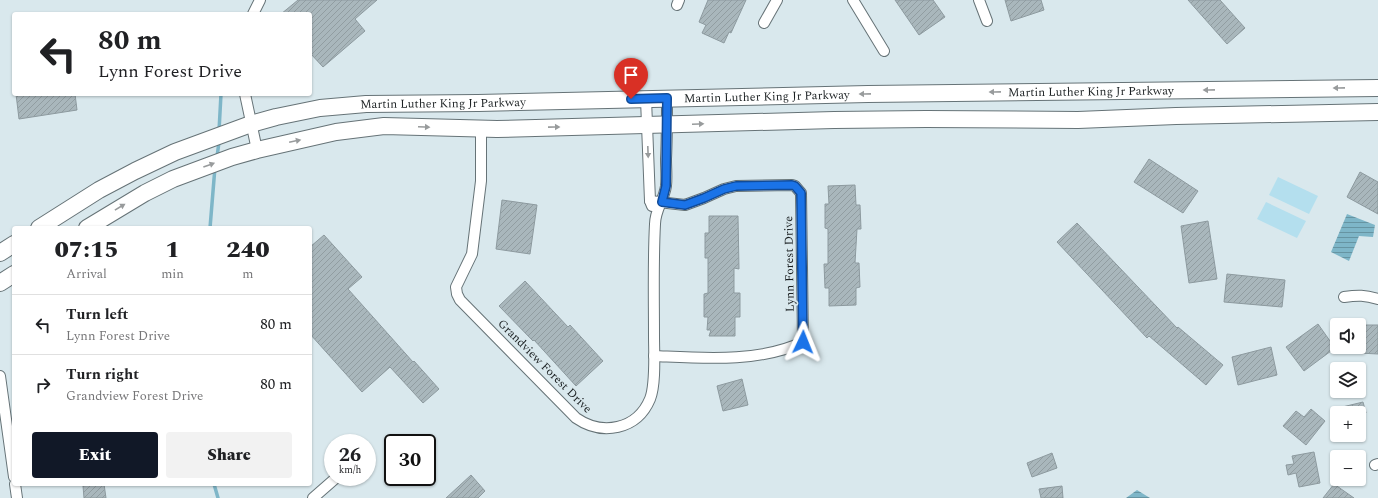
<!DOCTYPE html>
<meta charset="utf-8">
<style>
body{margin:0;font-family:Spectral,serif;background:#f2f2f2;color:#202124;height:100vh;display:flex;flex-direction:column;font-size:15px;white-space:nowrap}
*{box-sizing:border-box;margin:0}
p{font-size:13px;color:#757577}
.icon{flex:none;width:22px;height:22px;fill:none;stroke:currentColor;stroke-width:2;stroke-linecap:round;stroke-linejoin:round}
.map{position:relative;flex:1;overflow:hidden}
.drawer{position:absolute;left:12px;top:226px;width:300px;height:260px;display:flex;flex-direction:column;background:#fff;border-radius:4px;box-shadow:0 1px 3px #0004}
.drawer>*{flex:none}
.banner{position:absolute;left:12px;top:12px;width:300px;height:84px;border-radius:4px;box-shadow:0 1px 3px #0004;background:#fff;color:#202124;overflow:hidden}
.controls{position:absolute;left:1330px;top:318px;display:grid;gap:8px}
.controls a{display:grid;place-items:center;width:36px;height:36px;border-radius:4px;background:#fff;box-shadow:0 1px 3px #0004;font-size:20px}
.speed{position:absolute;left:324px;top:434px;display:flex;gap:8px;font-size:20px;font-weight:700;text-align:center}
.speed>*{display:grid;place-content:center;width:52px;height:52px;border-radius:50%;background:#fff;box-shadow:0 1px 3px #0004;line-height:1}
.speed small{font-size:10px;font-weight:400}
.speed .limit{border:2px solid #111;border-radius:6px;background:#fff;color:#111}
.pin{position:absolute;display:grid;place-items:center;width:34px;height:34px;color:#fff;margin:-41px -17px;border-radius:50% 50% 50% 0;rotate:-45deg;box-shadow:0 0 4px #0007}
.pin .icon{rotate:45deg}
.me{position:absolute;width:44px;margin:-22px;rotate:2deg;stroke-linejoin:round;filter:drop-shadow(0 0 3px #0008)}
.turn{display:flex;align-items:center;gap:14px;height:84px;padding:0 20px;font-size:18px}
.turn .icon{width:52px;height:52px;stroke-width:2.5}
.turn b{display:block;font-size:28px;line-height:34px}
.eta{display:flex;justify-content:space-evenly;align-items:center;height:68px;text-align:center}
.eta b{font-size:24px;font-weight:800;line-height:28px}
.primary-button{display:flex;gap:8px;margin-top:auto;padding:8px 20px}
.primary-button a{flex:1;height:46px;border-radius:4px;background:#111827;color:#fff;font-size:16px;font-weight:800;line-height:46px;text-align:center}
.primary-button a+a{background:#f2f2f2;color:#202124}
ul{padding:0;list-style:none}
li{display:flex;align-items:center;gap:12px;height:60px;padding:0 20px;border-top:1px solid #e0e0e0}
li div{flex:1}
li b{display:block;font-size:15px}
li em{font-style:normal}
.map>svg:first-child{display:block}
.pitch{fill:#b4dfee}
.water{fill:url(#water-rules)}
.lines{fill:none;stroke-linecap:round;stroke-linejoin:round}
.stream{stroke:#7eb6c8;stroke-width:3.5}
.building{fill:url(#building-hatch);stroke:#8d9a9f}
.street-casing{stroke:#667377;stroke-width:12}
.primary-casing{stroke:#667377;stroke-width:18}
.street{stroke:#fff;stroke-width:10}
.primary{stroke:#fff;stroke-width:16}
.oneway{fill:#989b9c}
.route-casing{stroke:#114b97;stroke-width:10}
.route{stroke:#1a73e8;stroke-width:7}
.labels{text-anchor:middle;stroke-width:3.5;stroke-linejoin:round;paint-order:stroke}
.street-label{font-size:12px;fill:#1b2022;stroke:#d9e8ed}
</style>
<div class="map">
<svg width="1378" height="498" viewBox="0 0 1378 498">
<defs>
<pattern id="water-rules" width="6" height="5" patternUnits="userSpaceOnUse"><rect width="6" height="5" fill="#7eb6c8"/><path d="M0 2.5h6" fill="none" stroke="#6694a2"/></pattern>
<pattern id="building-hatch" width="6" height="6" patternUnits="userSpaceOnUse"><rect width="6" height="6" fill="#a9b7bc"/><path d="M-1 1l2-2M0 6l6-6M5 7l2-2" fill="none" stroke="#919da1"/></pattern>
</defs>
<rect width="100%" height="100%" fill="#d9e8ed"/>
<g class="pitch">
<path d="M1278 177 1318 196 1309 214 1269 195Z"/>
<path d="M1266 202 1306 221 1297 238 1257 219Z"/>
</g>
<g class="water">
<path d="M1347 214 1375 225 1373 237 1359 236 1349 261 1331 252Z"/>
<path d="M1137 490 1150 498H1126Z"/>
</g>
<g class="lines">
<g class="stream">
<path d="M219 131 221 94"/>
<path d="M217 157 219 142"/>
<path d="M210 228 215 167"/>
<path d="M214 484 218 498"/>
</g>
</g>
<g class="building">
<path d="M298 0H377L355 19 365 31 323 67 310 53V14H281Z"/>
<path d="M708 0H746L731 33 729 32 724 43 702 33 706 25 699 22Z"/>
<path d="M895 0H933L945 17 919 35Z"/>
<path d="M1005 0H1041L1044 10 1011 21Z"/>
<path d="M1188 0H1220L1245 28 1227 44Z"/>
<path d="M16 94H75L77 110 19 119Z"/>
<path d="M1149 159 1198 191 1183 213 1134 182Z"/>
<path d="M1360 172 1378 182V214L1347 197Z"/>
<path d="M855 185 856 205H860L861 229H857L855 263H859L860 287 856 288V305L829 306V288H825L824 264H828V229L825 228V204H829L828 186Z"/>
<path d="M502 200 537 205 530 254 496 249Z"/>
<path d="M709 216H738L739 269 734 268V293H740V317H735V336H709L711 330H707L708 317H704V294L708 293V258H705V233H709Z"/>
<path d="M1208 221 1217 279 1189 283 1181 226Z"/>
<path d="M1077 223 1177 328 1178 327 1223 365 1206 385 1149 336 1147 338 1057 242Z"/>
<path d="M324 235 362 277 348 289 413 362 414 361 439 389 423 403 390 367 362 392 310 334V247Z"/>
<path d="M1227 274 1285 280 1282 307 1224 302Z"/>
<path d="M525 281 568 327 570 325 603 361 576 386 534 340 533 341 499 306Z"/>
<path d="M1318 324 1335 348 1304 371 1286 347Z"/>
<path d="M1359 325H1378V354L1359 353Z"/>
<path d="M1271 347 1277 375 1238 385 1232 357Z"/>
<path d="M742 379 748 405 723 411 717 386Z"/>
<path d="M1363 402 1366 413H1334V409Z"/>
<path d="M1311 409 1325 421 1306 445 1283 426 1296 411 1304 417Z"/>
<path d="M1314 452 1320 483 1299 487 1296 473 1288 475 1286 465 1294 464 1292 456Z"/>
<path d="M1052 453 1057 468 1032 477 1027 463Z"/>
<path d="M471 475 485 491 478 498H446Z"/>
<path d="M96 484H104L106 498H84L83 486Z"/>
<path d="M1334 484 1354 498H1323Z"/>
<path d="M1062 486 1063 498H1041L1039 489Z"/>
</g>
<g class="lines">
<g class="street-casing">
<g id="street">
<path d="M853 0 884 51"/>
<path d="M979 0 987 21"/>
<path d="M677 5 679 0"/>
<path d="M253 14 260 0"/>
<path d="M764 23 777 0"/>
<path d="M245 94 257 150"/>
<path d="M646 99 650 201 652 206"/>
<path d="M481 128V181L472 254 456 287 457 294 460 300 576 418C602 436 637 430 650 399 656 384 654 353 654 336 654 298 653 261 655 224 655 210 664 200 666 186 667 177 666 168 666 159 667 139 667 119 667 98"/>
<path d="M650 201 685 205 704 198 724 189 736 186 792 185 795 186 801 193 803 342C759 363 701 358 654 356"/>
<path d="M1344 297C1358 295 1365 295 1378 299"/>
<path d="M0 376 14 477"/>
<path d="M1375 465 1378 464"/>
<path d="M15 484 17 498"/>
<path d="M313 498 337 477"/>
</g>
</g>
<g class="primary-casing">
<g id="primary">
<path id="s1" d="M39 228 99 190 135 171 175 152 251 124 276 117 320 108 366 104 478 103 868 94 1378 88"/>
<path d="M87 228 145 193 173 179 232 157 257 150 336 132 384 126 497 129 834 120 926 119 1078 120 1176 116 1378 112"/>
<path d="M0 253 14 244"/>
<path d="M0 283 14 274"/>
</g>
</g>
<use href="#street" class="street"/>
<use href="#primary" class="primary"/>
</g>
<defs><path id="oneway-solid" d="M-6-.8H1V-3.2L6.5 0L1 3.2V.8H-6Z"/></defs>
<g class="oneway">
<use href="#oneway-solid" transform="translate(1339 88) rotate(179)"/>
<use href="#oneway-solid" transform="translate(1209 90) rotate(179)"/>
<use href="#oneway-solid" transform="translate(995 92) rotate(179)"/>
<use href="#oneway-solid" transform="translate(865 94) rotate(179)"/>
<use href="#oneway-solid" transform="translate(698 124) rotate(-2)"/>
<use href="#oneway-solid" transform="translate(424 127) rotate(2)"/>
<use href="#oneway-solid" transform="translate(554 127) rotate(-1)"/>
<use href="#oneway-solid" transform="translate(295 141) rotate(-12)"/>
<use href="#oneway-solid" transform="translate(648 152) rotate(88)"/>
<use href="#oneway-solid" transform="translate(209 165) rotate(-20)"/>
<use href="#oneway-solid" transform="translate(120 207) rotate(-31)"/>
</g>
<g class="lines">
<g class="route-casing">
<path id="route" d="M631 99 667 98 666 186 662 202 685 205 704 198 724 189 736 186 792 185 795 186 801 193 803 342"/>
</g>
<use href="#route" class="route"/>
</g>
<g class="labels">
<g class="street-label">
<text dy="4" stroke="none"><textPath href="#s1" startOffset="1079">Martin Luther King Jr Parkway</textPath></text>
<text dy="4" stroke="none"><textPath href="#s1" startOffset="755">Martin Luther King Jr Parkway</textPath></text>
<text dy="4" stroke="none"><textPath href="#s1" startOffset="431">Martin Luther King Jr Parkway</textPath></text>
<text transform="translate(789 264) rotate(-91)" y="4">Lynn Forest Drive</text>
<text transform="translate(545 366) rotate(45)" y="4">Grandview Forest Drive</text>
</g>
</g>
</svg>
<div class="controls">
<a><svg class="icon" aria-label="sound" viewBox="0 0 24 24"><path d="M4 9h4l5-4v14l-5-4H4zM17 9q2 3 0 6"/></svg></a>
<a><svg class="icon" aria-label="layers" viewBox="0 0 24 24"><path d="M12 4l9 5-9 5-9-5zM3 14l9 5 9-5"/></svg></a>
<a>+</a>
<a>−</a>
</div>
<div class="speed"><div>26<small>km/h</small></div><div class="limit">30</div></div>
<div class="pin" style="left:631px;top:99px;background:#d93025"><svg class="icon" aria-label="arrive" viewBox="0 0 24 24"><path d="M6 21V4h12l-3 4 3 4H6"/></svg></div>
<svg class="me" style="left:803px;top:342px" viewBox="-20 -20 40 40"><path d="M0-17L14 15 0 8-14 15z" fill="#1a73e8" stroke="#fff" stroke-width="4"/></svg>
<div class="banner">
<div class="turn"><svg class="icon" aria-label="left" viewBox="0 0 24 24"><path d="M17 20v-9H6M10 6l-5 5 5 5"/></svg><div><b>80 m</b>Lynn Forest Drive</div></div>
</div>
<section class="drawer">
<div class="eta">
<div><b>07:15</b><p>Arrival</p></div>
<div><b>1</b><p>min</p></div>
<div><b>240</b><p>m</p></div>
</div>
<ul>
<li><svg class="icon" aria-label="left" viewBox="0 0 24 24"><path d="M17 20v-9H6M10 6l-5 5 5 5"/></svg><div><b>Turn left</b><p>Lynn Forest Drive</p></div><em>80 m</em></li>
<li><svg class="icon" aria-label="right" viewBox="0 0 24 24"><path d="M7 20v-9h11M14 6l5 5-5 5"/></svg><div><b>Turn right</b><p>Grandview Forest Drive</p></div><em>80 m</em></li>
</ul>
<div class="primary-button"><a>Exit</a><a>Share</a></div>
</section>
</div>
